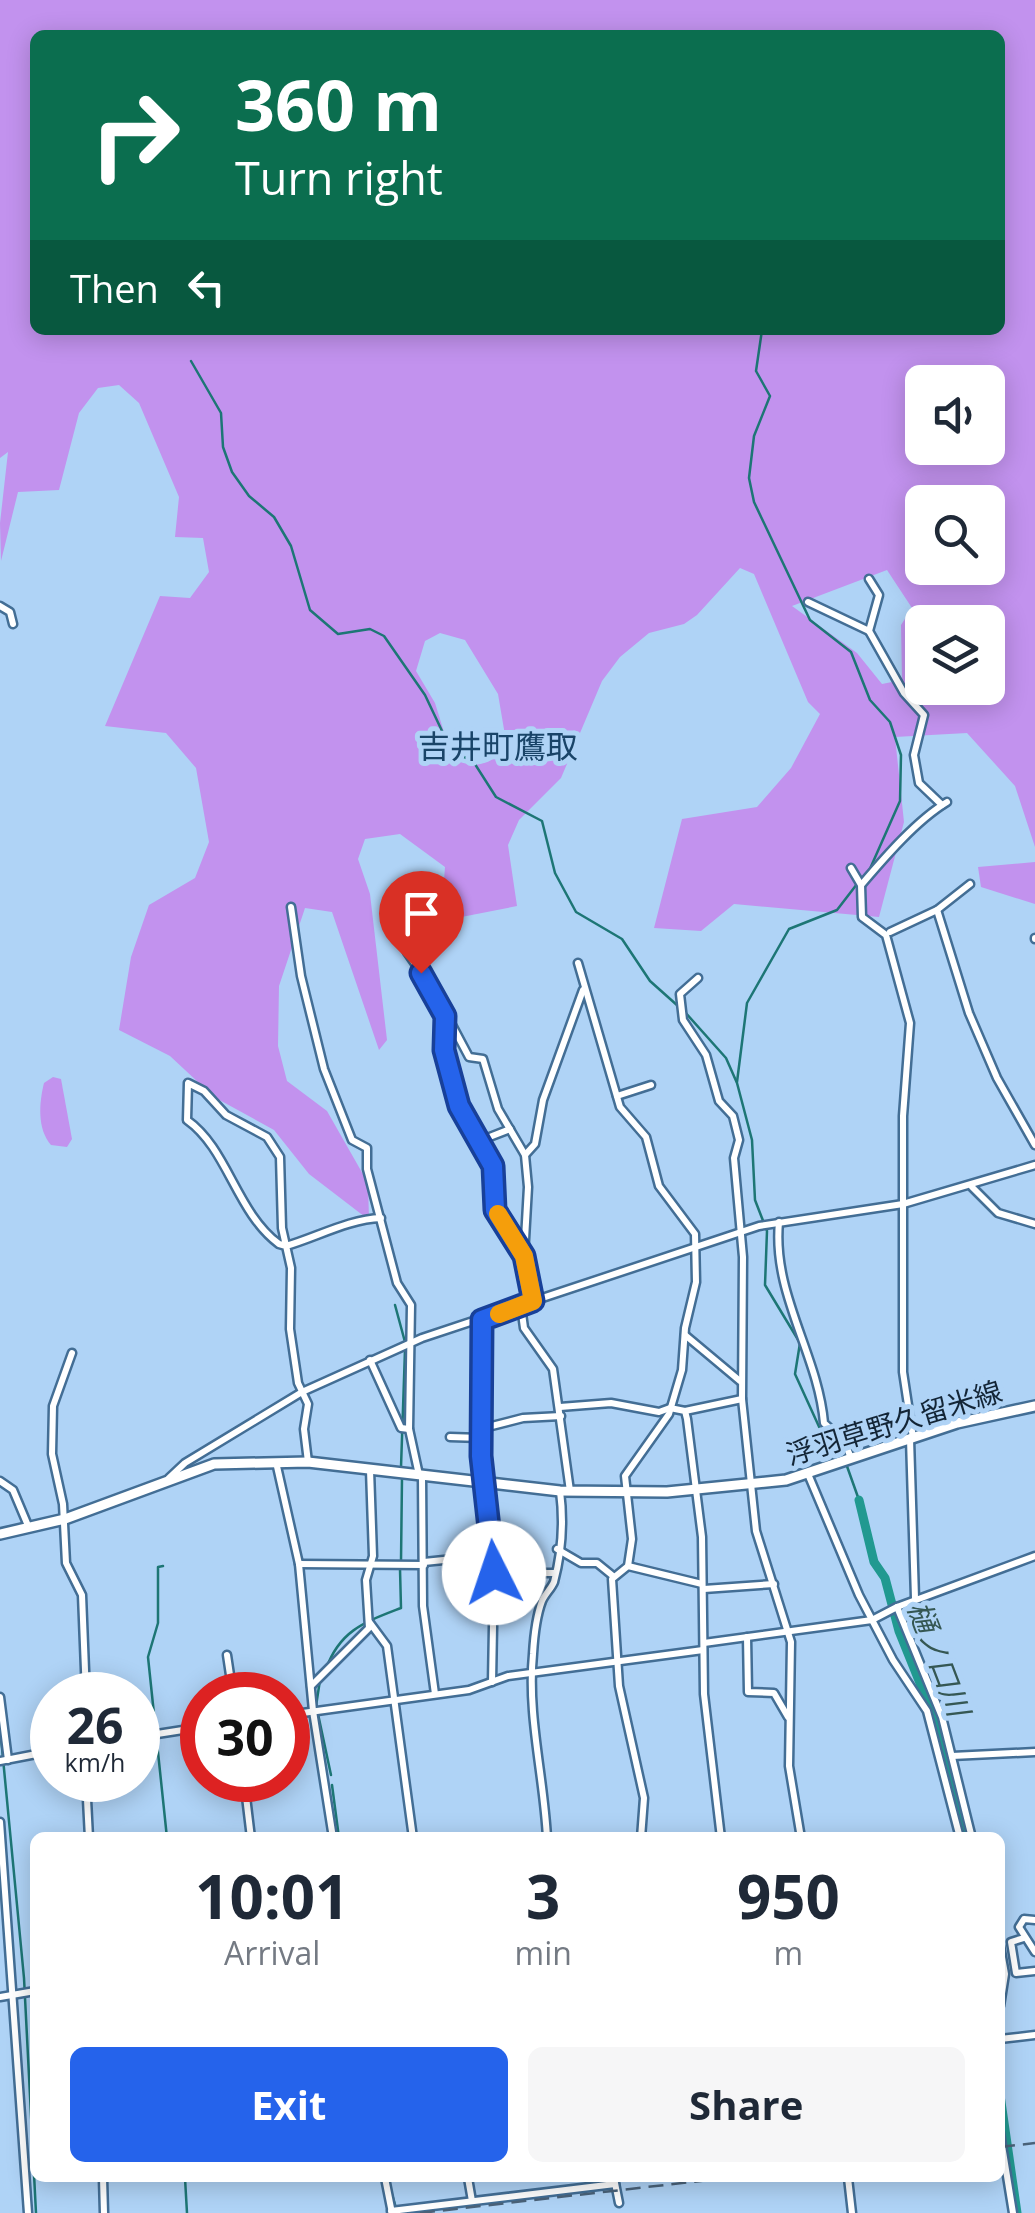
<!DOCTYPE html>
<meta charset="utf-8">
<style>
body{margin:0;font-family:"Open Sans","Noto Sans JP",sans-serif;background:#f6f6f7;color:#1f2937;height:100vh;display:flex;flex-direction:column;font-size:38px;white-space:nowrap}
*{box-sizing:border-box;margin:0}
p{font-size:32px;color:#747a83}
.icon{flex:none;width:55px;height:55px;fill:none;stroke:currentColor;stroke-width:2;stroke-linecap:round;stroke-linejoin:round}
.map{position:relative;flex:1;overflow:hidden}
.side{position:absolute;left:30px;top:1832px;width:975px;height:350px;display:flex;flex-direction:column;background:#fff;border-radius:15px;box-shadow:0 5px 25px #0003}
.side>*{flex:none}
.guide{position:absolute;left:30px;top:30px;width:975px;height:305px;border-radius:15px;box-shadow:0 5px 25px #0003;background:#0b6e4f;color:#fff;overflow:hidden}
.controls{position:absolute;left:905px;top:365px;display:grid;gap:20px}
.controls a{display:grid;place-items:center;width:100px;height:100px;border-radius:15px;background:#fff;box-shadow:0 5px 25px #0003;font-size:50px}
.speed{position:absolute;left:30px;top:1672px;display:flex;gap:20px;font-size:50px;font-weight:700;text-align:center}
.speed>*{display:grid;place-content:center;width:130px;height:130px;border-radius:50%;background:#fff;box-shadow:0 5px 25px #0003;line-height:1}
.speed small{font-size:25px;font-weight:400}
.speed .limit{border:15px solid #d22;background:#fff;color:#111}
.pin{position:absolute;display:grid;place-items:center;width:85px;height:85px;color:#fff;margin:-102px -42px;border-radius:50% 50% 50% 0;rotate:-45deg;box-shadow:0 0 10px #0007}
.pin .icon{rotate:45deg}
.me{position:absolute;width:110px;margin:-55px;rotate:356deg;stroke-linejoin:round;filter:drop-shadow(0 0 8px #0008)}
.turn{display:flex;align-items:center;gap:35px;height:210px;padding:0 40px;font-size:45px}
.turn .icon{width:130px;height:130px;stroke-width:2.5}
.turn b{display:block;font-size:70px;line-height:85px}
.then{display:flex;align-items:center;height:95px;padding:0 40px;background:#0003;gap:20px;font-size:38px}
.eta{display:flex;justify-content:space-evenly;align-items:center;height:170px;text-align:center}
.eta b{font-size:60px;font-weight:700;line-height:70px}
.button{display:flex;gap:20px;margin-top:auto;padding:20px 40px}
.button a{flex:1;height:115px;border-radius:15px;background:#2563eb;color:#fff;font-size:40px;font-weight:700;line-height:115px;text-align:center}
.button a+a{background:#f6f6f7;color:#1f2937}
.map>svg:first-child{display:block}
.green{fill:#c292ee;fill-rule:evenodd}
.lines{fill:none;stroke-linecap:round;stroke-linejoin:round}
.stream{stroke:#1d7675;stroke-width:2.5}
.river{stroke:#219990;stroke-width:9}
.minor-casing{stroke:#436e95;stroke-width:11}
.major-casing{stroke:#436e95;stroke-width:14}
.minor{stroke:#fff;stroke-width:6}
.major{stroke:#fff;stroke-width:9}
.rail{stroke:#4a6279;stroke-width:2.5;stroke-dasharray:15 8;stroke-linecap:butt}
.route-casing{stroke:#184099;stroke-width:25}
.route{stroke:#2563eb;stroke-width:18}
.slow{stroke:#f59e0b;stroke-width:18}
.labels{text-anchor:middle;stroke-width:10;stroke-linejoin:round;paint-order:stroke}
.street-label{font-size:28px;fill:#132536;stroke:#afd3f6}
.water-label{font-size:30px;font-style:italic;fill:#355753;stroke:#afd3f6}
.quarter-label{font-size:32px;fill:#194468;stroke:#afd3f6}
</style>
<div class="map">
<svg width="1035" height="2213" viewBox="0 0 1035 2213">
<rect width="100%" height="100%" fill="#afd3f6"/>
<g class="green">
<path d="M0 0H1035V847L1015 786 967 733 895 737 904 822 879 917 734 904 701 931 654 928 682 819 757 807 791 768 820 714 808 702 754 574 740 568 697 615 684 624 649 633 620 657 602 681 561 778 519 820 508 845 517 906 441 921 445 867 400 834 365 839 358 859 370 894 387 1040 379 1050 332 912 305 908 279 986 278 1046 287 1081 327 1111 368 1183 369 1220 309 1174 274 1130 214 1097 170 1056 119 1030 131 957 149 905 195 878 209 842 196 768 166 733 105 726 160 596 190 598 209 572 203 538 175 537 179 497 139 403 119 385 98 388 79 413 59 490 18 492 1 561 0 523 8 452 0 458ZM35 35H1000V330H35ZM922 382H988V448H922ZM922 502H988V568H922ZM887 570 912 608 901 625 902 680 882 684 857 653 792 606ZM922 622H988V688H922ZM440 633 465 640 498 694 507 747C492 765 472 770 452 758L435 703 416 671 425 641Z"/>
<path d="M1035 862V904L981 887 978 867Z"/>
<path d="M53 1077 61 1079 72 1139 67 1147 51 1145C37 1129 39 1103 44 1083Z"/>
</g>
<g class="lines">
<g class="stream">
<path d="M762 330 756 371 770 396 754 436 749 478 754 502 810 620 851 652 870 700 890 722 901 755 900 801 869 871"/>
<path d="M191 361 221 413 223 447 232 472 249 496 274 517 291 546 310 610 338 634 370 629 384 636 425 695 443 733 460 755 473 761 496 797 542 821 555 873 576 912 622 939 650 981 678 1006"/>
<path d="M684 1011 726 1058 737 1083 752 1140 755 1200 767 1231 765 1285 800 1343 795 1374 821 1431 843 1455 859 1500"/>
<path d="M737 1082 747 1003 789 929 837 910 857 884"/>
<path d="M395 1305 405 1342"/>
<path d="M401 1467 405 1350"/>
<path d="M401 1561 402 1478"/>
<path d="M163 1566 158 1567V1623L148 1657 167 1838"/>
<path d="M326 1669C340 1630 365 1622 401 1608L400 1569"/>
<path d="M316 1706 320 1680"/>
<path d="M318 1714 331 1775"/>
<path d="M0 1727 24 1978 36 2213"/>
<path d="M332 1785 339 1838"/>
<path d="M185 2178 187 2213"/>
<path d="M389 2184 396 2208"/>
</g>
<g class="river">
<path d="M859 1500 874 1562 885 1578 899 1631 945 1745 968 1838"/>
<path d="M1000 1976V1983"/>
<path d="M1000 2095 1017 2213"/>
</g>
<g class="minor-casing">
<g id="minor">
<path d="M869 579 879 595 869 631"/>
<path d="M808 602 869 631 904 693 924 715 914 755 919 783 942 805"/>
<path d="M0 606 10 612 13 624"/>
<path d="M851 868 861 885 862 917 886 935 910 1023 903 1116V1372L913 1438"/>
<path d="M862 884C885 857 917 820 947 802"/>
<path d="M291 907 301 976 324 1069 352 1140 367 1148V1169L397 1283 411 1305 409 1429 419 1475"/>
<path d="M937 910 969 1013 997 1078 1035 1145"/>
<path d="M396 923 407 952 434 991 469 1057 483 1059 498 1109 525 1155 528 1187 524 1257 533 1301"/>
<path d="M890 932 937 910 970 884"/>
<path d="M1035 938V939"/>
<path d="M578 963 620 1107 646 1137 659 1186 695 1234 696 1282 685 1328 682 1370 669 1414 625 1476 632 1539 628 1566 612 1579 619 1686 644 1798 641 1838"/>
<path d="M698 978 680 994 683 1020 706 1055 719 1101 733 1116 739 1140 734 1158 743 1257 742 1399 756 1531 791 1642 789 1766 801 1838"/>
<path d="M445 1017 444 1049 459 1106 485 1145 493 1166 495 1210 524 1257"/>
<path d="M617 1096 651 1085"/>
<path d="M474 1130 487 1138 510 1129"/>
<path d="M525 1155 535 1144 543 1100 583 990"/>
<path d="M972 1187 998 1213 1035 1224"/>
<path d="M779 1222C772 1294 818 1354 824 1423L844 1441 851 1458"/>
<path d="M521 1306 524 1328 553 1369 570 1491"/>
<path d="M482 1320 485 1371 480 1429 494 1571 492 1682"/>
<path d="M685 1335 740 1381"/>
<path d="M72 1353 53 1406 52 1454 63 1504 66 1563 82 1595 86 1695"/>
<path d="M370 1360 401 1428 409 1429"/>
<path d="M560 1407 611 1403 659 1412 670 1408 685 1411 687 1419 702 1537 704 1694 721 1838"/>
<path d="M685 1411 742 1399"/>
<path d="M480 1429 523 1418 561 1416"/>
<path d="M450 1437 481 1438"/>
<path d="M910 1439 915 1598"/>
<path d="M276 1462 299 1564 313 1711 333 1838"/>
<path d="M308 1462 304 1429 308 1404 298 1383 290 1329 291 1268 282 1228 280 1157 267 1137 226 1115 204 1091 188 1083 187 1120C228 1149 236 1212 279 1244L286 1246C317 1237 349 1219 381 1218"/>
<path d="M808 1474 859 1595 893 1660 927 1711 960 1838"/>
<path d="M422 1476 423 1606 435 1694"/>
<path d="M169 1478 185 1463 302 1392 422 1338 759 1226 903 1204 1035 1165"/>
<path d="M0 1481 13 1490 29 1528"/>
<path d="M557 1549 581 1563H597L613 1576"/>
<path d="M424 1562 493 1555"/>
<path d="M299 1564 424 1565"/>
<path d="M628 1566 702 1584"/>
<path d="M494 1573H555"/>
<path d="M704 1589 774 1584"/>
<path d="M370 1623 387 1646 413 1838"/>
<path d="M747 1637 748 1692 774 1693 788 1717"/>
<path d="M704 1643 872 1620 897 1607"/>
<path d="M227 1655 233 1695"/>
<path d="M311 1686 369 1628 366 1580 373 1556 370 1470"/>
<path d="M0 1697 8 1760"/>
<path d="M288 1715 469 1690 508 1676 703 1650"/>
<path d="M138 1737 202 1727"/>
<path d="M952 1756 1035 1752"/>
<path d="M0 1761 52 1751"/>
<path d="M86 1780 89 1838"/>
<path d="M244 1780 251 1838"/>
<path d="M0 1822 28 2213"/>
<path d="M547 1838C544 1777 527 1715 533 1654 534 1637 536 1617 542 1601 545 1594 551 1589 554 1582 562 1552 564 1522 560 1491"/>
<path d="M972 1838 942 1717 897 1607 1035 1556"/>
<path d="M1035 1920 1024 1919 1019 1927 1035 1952"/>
<path d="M1024 1938 1011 1942 1016 1973 1035 1971"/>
<path d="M1000 1946 1005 1974 1000 2006"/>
<path d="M0 1997 35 1991"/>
<path d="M1000 2039 1035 2035"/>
<path d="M1000 2133 1013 2213"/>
<path d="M103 2178 104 2213"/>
<path d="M385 2178 392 2213"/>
<path d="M468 2178 472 2201"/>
<path d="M614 2178 619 2203"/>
<path d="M848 2178 852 2213"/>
<path d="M391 2211 615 2184"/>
</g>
</g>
<g class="major-casing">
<path id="major" d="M0 1534 65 1519 214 1464 308 1462 560 1491 667 1492 786 1480 957 1423 1035 1406"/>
</g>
<use href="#minor" class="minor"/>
<use href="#major" class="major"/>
<g class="rail">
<path d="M1000 2147 1035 2143"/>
<path d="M420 2213 726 2178"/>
</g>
</g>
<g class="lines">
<g class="route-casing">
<path id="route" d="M421 973 445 1016 444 1050 459 1106 493 1166 495 1210 524 1256 533 1301 482 1320 481 1456 494 1573"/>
</g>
<use href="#route" class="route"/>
<path class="slow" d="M498 1214 524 1256 533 1301 499 1314"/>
</g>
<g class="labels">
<g class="street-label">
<text transform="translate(894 1423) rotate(-17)" y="10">浮羽草野久留米線</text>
</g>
<g class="water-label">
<text transform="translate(938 1659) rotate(69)" y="10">樋ノ口川</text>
</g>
<g class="quarter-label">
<text x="498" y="758">吉井町鷹取</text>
</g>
</g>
</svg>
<div class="controls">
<a><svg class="icon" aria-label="sound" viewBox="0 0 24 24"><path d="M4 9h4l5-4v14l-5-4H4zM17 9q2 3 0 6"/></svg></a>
<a><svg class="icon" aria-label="search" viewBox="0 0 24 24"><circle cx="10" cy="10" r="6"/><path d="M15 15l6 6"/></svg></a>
<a><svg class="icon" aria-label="layers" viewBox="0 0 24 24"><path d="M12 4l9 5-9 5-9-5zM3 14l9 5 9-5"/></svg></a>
</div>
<div class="speed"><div>26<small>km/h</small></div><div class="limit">30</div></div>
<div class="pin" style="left:421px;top:973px;background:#d93025"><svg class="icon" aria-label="arrive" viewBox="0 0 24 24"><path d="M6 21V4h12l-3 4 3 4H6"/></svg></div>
<svg class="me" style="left:494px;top:1573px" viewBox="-20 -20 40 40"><circle r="19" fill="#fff"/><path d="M0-13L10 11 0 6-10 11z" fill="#2563eb"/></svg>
<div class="guide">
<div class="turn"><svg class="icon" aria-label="right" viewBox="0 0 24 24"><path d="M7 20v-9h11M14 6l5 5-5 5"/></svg><div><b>360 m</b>Turn right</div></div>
<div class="then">Then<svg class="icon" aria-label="left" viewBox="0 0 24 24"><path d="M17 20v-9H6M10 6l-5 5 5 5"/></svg></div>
</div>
<section class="side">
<div class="eta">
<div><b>10:01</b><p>Arrival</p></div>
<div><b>3</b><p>min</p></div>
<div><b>950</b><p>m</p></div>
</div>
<div class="button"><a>Exit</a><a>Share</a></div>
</section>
</div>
